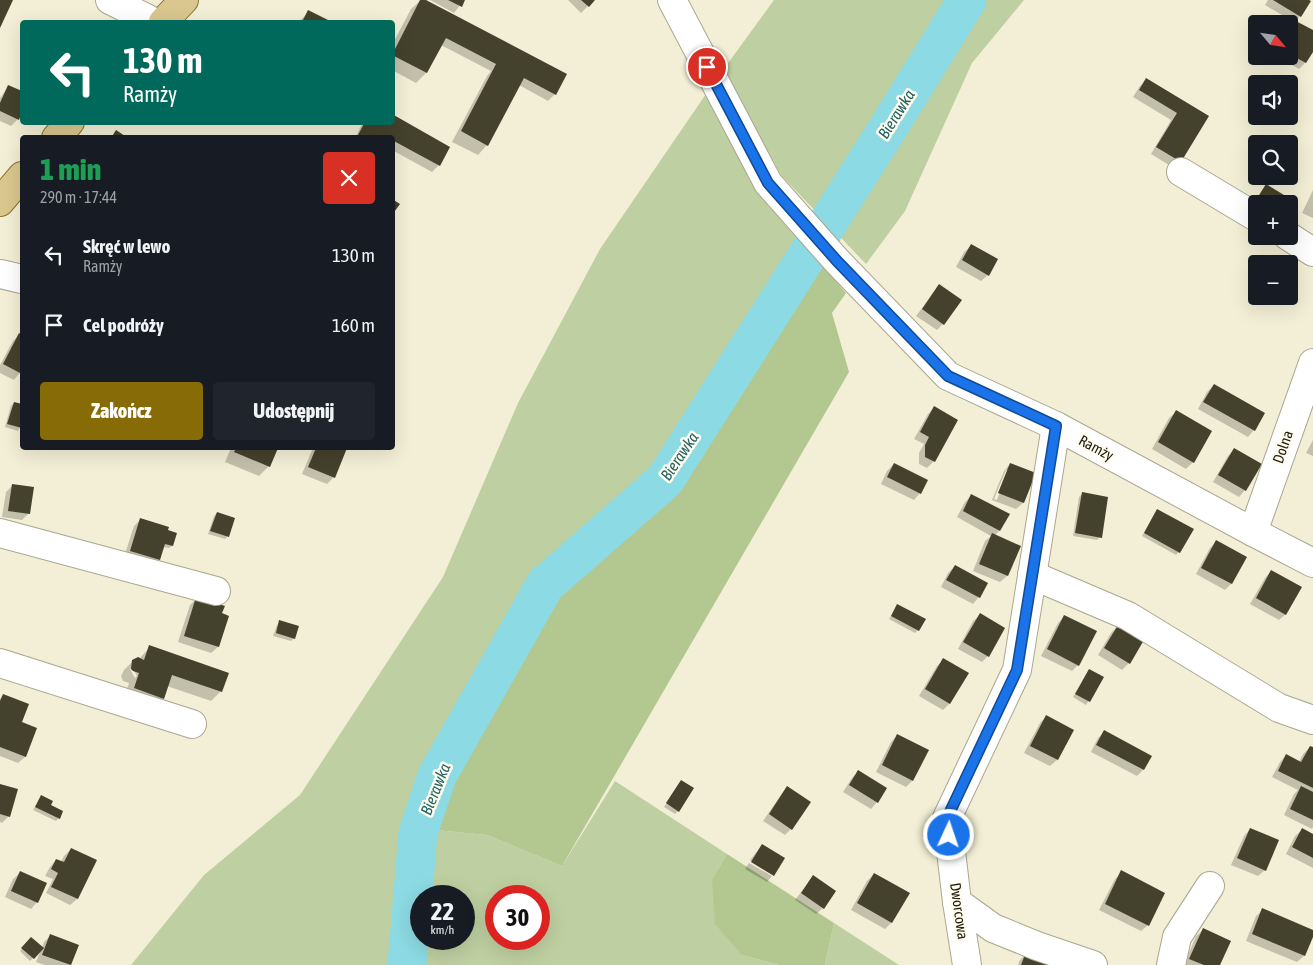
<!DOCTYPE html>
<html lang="pl">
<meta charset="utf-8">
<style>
body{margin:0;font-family:"Asap Condensed",sans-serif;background:#20242c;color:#f1f3f6;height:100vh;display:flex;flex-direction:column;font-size:19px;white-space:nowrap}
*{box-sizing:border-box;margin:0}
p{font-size:16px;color:#9ea1a6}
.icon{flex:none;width:28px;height:28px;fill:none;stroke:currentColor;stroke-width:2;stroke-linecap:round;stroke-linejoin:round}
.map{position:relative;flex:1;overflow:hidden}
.panel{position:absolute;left:20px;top:135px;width:375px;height:315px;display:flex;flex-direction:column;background:#171b24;border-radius:5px;box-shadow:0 5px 20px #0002}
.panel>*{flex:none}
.top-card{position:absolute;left:20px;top:20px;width:375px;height:105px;border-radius:5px;box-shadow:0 5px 20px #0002;background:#00695c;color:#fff;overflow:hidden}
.needle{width:32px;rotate:119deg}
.fabs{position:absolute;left:1248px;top:15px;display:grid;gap:10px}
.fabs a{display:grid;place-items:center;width:50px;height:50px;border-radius:5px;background:#171b24;box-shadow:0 5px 20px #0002;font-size:25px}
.speed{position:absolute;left:410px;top:885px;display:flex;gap:10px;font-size:25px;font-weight:700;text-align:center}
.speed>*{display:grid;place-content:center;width:65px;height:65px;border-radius:50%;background:#171b24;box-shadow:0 5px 20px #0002;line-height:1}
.speed small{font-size:12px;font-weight:400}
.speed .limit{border:8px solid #d22;background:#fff;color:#111}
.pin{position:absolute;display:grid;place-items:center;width:42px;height:42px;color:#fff;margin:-21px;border:2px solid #fff;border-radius:50%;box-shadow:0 1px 5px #0007}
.me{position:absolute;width:55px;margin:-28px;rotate:3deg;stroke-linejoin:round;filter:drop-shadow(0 0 4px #0008)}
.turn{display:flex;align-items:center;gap:18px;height:105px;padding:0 20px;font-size:22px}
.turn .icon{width:65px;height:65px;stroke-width:2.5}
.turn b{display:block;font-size:35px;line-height:42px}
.round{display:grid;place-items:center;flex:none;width:52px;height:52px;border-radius:5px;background:#20242c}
.headline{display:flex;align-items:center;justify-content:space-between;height:85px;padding:0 20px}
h1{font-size:30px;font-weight:800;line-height:38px;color:#1e9e55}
.cta{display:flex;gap:10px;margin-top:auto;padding:10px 20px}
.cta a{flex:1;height:58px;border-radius:5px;background:#866b07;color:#fff;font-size:20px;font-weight:800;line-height:58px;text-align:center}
.cta a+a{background:#20242c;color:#f1f3f6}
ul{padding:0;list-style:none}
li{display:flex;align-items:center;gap:15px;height:70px;padding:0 20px}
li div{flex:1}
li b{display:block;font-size:19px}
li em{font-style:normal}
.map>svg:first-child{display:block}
.green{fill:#becfa1;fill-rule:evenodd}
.forest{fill:#b3c890}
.shadow{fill:#0003;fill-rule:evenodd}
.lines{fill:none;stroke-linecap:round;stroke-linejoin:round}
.river{stroke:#8cdae3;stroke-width:39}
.building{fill:#44412c}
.minor-casing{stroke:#aaa68f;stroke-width:30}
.major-casing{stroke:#887332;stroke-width:30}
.minor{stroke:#fff;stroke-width:28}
.major{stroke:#dac78e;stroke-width:28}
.route-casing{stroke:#114b97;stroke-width:12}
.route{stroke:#1a73e8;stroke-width:9}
.labels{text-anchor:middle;stroke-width:5;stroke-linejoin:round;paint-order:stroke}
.street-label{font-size:15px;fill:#1f1d14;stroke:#fffced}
.water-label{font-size:16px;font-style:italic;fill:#216269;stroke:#fffced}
</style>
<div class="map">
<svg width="1313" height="965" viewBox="0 0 1313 965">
<rect width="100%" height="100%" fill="#f3efd6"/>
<g class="green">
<path d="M774 0H1024L972 63 905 211 866 264 781 175 723 70Z"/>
<path d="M708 91 809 246 662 477 572 554 536 591 478 697 432 773 416 824 410 871 425 829 487 835 562 866 615 781 727 854 712 879 742 955 779 965H131L204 875 300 795 443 577 518 403 600 249ZM421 896H464V939H421ZM496 896H539V939H496Z"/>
<path d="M834 923 899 965H825Z"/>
</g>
<g class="forest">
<path d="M810 251 846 293 832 313 849 372 562 866 487 835 425 829 442 788 551 593 669 488Z"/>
<path d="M727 854 834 923 825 965H779L742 955 715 924 712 879Z"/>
</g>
<g class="shadow">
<path d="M421 0 565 75 555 94 548 101 519 85 487 145 478 155 452 142 487 76 491 71 441 45 426 73 416 83 392 70V45L411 9Z"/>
<path d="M430 0H464L454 13Z"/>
<path d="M568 0H594L581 13Z"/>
<path d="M1268 0H1306L1300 16 1295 22 1313 32V49L1305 63 1299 69 1276 56H1289V24L1292 21 1265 5Z"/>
<path d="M309 12 329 22H298Z"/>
<path d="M1146 80 1207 116 1174 168 1151 154 1171 120 1133 97 1140 86Z"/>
<path d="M9 86 22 93V109L18 119 11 126 0 121V98Z"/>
<path d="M363 122H392L439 165 432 172 392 150V138H355Z"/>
<path d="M1313 190V218L1302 213Z"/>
<path d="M971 246 988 275 981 281 956 267 964 252Z"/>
<path d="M939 286 943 324 937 330 916 316Z"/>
<path d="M19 335 22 337V370L14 380 0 373V365L13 341Z"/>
<path d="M392 361 395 362 392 371Z"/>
<path d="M1214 385 1254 430 1248 437 1198 409 1207 392Z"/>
<path d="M14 403 22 406V423L18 431 5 427 11 406Z"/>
<path d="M934 408V461L927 468 919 464V453L924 444 914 439 928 414Z"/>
<path d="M1176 412 1210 432 1193 462 1186 469 1152 449 1169 418Z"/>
<path d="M1313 440V456L1306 453Z"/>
<path d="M231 448H276L269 466 259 476 225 462Z"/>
<path d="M313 448H345L334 477 327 484 302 474Z"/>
<path d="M1234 450 1260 465 1245 490 1239 497 1213 482 1228 456Z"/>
<path d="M894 464 920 493 914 500 881 484 887 471Z"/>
<path d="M1010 464 1034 473 1023 503 1016 509 992 500 1004 471ZM1006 470H1008L997 500 994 499Z"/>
<path d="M13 485 29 513 22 520 2 517 6 492Z"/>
<path d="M1082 494 1100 537 1097 540 1073 536 1079 497Z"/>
<path d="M972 495 999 531 994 536 1019 546 1007 576 1000 582 973 571 985 541 991 536 957 517 965 502Z"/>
<path d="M217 513 228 536 225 539 208 534 214 516Z"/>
<path d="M1155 513 1179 552 1176 555 1142 536Z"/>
<path d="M140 520 167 531 172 546 169 548 163 547 159 559 153 566 124 557 134 526Z"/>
<path d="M1216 542 1245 557 1231 584 1225 590 1196 574 1210 548Z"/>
<path d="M955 566 979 597 973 604 941 587 948 573Z"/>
<path d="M1271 571 1286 614 1279 620 1250 604 1265 578Z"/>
<path d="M197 598 221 614 228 616 218 647 211 653 178 642 190 605Z"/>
<path d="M898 605 918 630 915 633 889 619Z"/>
<path d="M980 615 988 656 982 662 958 649 973 621Z"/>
<path d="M1065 616 1078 665 1072 671 1041 656 1058 623Z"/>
<path d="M280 622 294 638 291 641 273 636 277 625Z"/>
<path d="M1118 626 1129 663 1122 670 1098 655 1111 633Z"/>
<path d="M150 647 221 691 211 701 167 686 163 698 153 708 124 698 129 683 123 681 121 676 124 670 135 659H139ZM130 669H133L137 676 135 678Z"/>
<path d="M944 660 967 674 949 704 943 710 919 696 937 666Z"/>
<path d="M1089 670 1103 677 1086 705 1073 697Z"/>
<path d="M3 696 20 723 35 729 25 757 18 763 0 756V699Z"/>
<path d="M1046 717 1072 730 1057 760 1050 766 1024 753 1040 723Z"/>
<path d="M1104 732 1150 757 1143 770 1137 776 1091 752 1098 738Z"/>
<path d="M897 736 912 781 906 787 876 772 891 742Z"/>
<path d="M1310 747 1313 749V827L1312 829 1284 815 1294 794 1298 790 1272 777 1280 762 1286 755 1299 762 1303 754Z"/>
<path d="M858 772 877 802 871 809 843 792 852 778Z"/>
<path d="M681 781 678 811 675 814 664 807Z"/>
<path d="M0 785 9 816 2 823 0 822Z"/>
<path d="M787 788 791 829 785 835 763 821 781 795Z"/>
<path d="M41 797 59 818 56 821 33 810Z"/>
<path d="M1250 829 1265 870 1258 876 1231 865 1244 836Z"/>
<path d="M1302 830 1313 835V868L1286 854 1295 836Z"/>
<path d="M762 845 773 874 750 860Z"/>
<path d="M71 849 95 861 77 899 70 905 46 893 53 879 45 876 50 867 56 860 61 862 64 856Z"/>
<path d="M749 863 772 876 767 882 745 869Z"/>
<path d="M1122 872 1148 925 1141 931 1099 910 1115 879Z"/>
<path d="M20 873 37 902 31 909 5 897 13 879Z"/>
<path d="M874 874 908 894 891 923 885 929 851 910 867 881Z"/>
<path d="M813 877 823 908 816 914 795 900Z"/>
<path d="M1263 910 1313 931 1304 956 1297 962 1246 941 1256 916Z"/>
<path d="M1203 930 1219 965H1184L1196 936Z"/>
<path d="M50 936 77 945 70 965H45L36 962 41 950 30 961 20 951 31 939 42 948 44 942Z"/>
<path d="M1026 954 1055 965H1018L1020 960Z"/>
</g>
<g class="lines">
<path class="river" d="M407 965 418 833 437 776 545 585 665 480 888 128 967 0"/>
</g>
<g class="building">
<path d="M0 0H13L0 28Z"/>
<path d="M420 0H426L567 74 556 95 524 78 488 146 461 131 496 64 446 38 427 73 392 55Z"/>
<path d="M448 0H465L462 7Z"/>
<path d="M581 0H595L589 7Z"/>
<path d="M1273 0H1309L1311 1 1301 17Z"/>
<path d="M308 10 332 22H302Z"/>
<path d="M1292 19 1313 30V52L1306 63 1289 54V25Z"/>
<path d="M1146 78 1209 116 1181 162 1156 147 1177 113 1139 90Z"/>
<path d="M8 85 22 91V112L19 120 0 111V103Z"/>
<path d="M392 114 450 147 440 166 392 140V138H362L358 135 365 122H392Z"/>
<path d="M116 130 128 138H111Z"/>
<path d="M1266 184 1284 195 1279 204H1262L1256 200Z"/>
<path d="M392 199 400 204 392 215Z"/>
<path d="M971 244 998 259 989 276 962 260Z"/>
<path d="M939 284 962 300 944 325 922 309Z"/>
<path d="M19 333 22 335V374L3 364Z"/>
<path d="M1214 384 1265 413 1255 431 1203 402Z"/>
<path d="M14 402 22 404V428L7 424Z"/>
<path d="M934 406 958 420 935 462 925 457V445L929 437 920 432Z"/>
<path d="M1176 410 1212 431 1194 463 1158 442Z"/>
<path d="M236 448H278L270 467 234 452Z"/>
<path d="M316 448H347L335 478 308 467Z"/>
<path d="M1234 448 1262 464 1246 491 1218 475Z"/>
<path d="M894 463 928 480 921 494 887 477Z"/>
<path d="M1010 463 1036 473 1024 503 998 493Z"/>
<path d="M12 484 34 487 30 514 8 511Z"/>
<path d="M1082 492 1108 497 1102 538 1075 533Z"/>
<path d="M971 494 1010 514 1000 531 963 511Z"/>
<path d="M1157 509 1194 529 1180 553 1144 533Z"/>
<path d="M217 512 235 518 229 537 210 531Z"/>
<path d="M140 518 169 527 168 530 177 533 173 546 165 544 160 560 130 551Z"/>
<path d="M992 533 1021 546 1008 576 979 564Z"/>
<path d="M1216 540 1247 557 1232 584 1201 568Z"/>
<path d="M955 565 988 583 980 598 946 580Z"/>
<path d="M1271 570 1302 587 1286 615 1256 598Z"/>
<path d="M196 597 225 606 222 613 229 616 219 647 184 636Z"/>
<path d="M897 604 926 619 919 631 891 616Z"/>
<path d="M980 613 1005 628 989 657 963 642Z"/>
<path d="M1064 615 1097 631 1079 666 1047 649Z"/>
<path d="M279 620 299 626 295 639 276 633Z"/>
<path d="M1118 625 1144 640 1130 664 1104 648Z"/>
<path d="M149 645 229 673 222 692 172 675 164 699 134 688 139 673 133 671 131 669 132 660 138 657 144 660Z"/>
<path d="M943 658 969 673 950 704 925 689Z"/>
<path d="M1089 669 1104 677 1090 702 1075 694Z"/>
<path d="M3 694 29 704 22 722 37 728 26 757 0 747V701Z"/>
<path d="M1046 715 1074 730 1058 760 1030 746Z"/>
<path d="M1104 730 1152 756 1144 770 1096 745Z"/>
<path d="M897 734 929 750 913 781 882 765Z"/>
<path d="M1310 746 1313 747V788L1278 771 1286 754 1301 762Z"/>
<path d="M858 770 887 788 878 803 849 785Z"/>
<path d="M681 780 694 788 679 812 666 803Z"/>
<path d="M0 784 18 789 10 817 0 814Z"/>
<path d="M787 786 811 802 792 830 769 814Z"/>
<path d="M1301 786 1313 792V820L1290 809Z"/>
<path d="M41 795 53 801 51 805 63 811 60 819 35 807Z"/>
<path d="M1250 828 1279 840 1266 871 1237 858Z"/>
<path d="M1302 828 1313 834V858L1292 847Z"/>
<path d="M762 844 785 858 774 876 751 862Z"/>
<path d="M71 848 97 860 78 899 51 887 58 873 51 869 56 859 64 862Z"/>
<path d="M1121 870 1165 893 1149 926 1105 904Z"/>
<path d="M20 871 47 883 38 903 11 891Z"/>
<path d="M874 873 910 893 892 923 857 903Z"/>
<path d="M813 875 836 891 824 909 801 893Z"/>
<path d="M1262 908 1313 930V937L1305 956 1252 934Z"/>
<path d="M1203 928 1231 941 1220 965H1204L1189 959Z"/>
<path d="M50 934 79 945 71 965 42 955Z"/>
<path d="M31 937 44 948 34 959 21 948Z"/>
<path d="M1026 952 1059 965H1021Z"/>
</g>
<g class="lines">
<g class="minor-casing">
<g id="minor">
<path d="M110 0 154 22"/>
<path d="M672 0 768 183 837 261 948 376 1056 426 1253 532 1313 563"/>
<path d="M1181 172 1256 217"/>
<path d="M1288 236 1313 252"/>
<path d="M0 274 22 279"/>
<path d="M1253 532 1313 363"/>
<path d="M0 533 216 591"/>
<path d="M1032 575 1128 616 1279 708 1313 720"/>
<path d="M0 663 192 724"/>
<path d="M957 902 993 928 1037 946 1093 965"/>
<path d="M967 965 957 902 947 818 1017 670 1056 426"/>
<path d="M1171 965 1177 937 1210 886"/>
</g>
</g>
<g class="major-casing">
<g id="major">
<path d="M163 22 184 0"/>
<path d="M56 138 70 122"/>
<path d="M0 202 22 176"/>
</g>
</g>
<use href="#minor" class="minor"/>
<use href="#major" class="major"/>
</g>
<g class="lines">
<g class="route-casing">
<path id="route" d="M707 67 768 183 837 261 948 376 1056 426 1017 670 947 818 949 835"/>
</g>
<use href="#route" class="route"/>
</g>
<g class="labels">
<g class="street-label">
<text transform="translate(1283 447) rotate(-71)" y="5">Dolna</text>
<text transform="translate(1096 448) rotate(28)" y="5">Ramży</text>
<text transform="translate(959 911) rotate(82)" y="5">Dworcowa</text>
</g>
<g class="water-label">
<text transform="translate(896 114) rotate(-58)" y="6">Bierawka</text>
<text transform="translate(679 456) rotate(-56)" y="6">Bierawka</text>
<text transform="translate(435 789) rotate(-68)" y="6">Bierawka</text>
</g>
</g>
</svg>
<div class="fabs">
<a><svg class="needle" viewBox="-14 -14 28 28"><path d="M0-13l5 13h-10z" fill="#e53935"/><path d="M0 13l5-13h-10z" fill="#9ea1a6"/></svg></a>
<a><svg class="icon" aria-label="sound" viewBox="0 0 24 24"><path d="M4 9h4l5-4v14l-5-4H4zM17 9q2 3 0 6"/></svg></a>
<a><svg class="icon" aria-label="search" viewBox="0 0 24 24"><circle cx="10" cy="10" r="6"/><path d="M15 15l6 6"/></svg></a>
<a>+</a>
<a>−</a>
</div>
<div class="speed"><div>22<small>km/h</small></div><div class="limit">30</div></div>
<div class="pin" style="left:707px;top:67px;background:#d93025"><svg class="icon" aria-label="arrive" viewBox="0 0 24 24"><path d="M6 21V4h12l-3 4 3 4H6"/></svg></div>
<svg class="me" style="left:949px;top:835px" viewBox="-20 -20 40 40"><circle r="17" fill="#1a73e8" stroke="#fff" stroke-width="3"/><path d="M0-11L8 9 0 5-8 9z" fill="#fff"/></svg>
<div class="top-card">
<div class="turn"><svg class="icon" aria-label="left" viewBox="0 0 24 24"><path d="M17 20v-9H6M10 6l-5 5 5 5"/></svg><div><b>130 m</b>Ramży</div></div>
</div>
<section class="panel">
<div class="headline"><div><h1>1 min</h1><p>290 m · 17:44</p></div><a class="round" style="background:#d93025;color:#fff"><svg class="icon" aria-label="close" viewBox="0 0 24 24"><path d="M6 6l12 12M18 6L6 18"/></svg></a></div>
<ul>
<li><svg class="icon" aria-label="left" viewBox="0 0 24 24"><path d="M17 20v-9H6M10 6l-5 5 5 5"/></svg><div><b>Skręć w lewo</b><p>Ramży</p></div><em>130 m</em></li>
<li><svg class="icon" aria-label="arrive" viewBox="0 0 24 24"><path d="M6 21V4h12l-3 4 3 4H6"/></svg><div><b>Cel podróży</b></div><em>160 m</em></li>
</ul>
<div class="cta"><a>Zakończ</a><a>Udostępnij</a></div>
</section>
</div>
